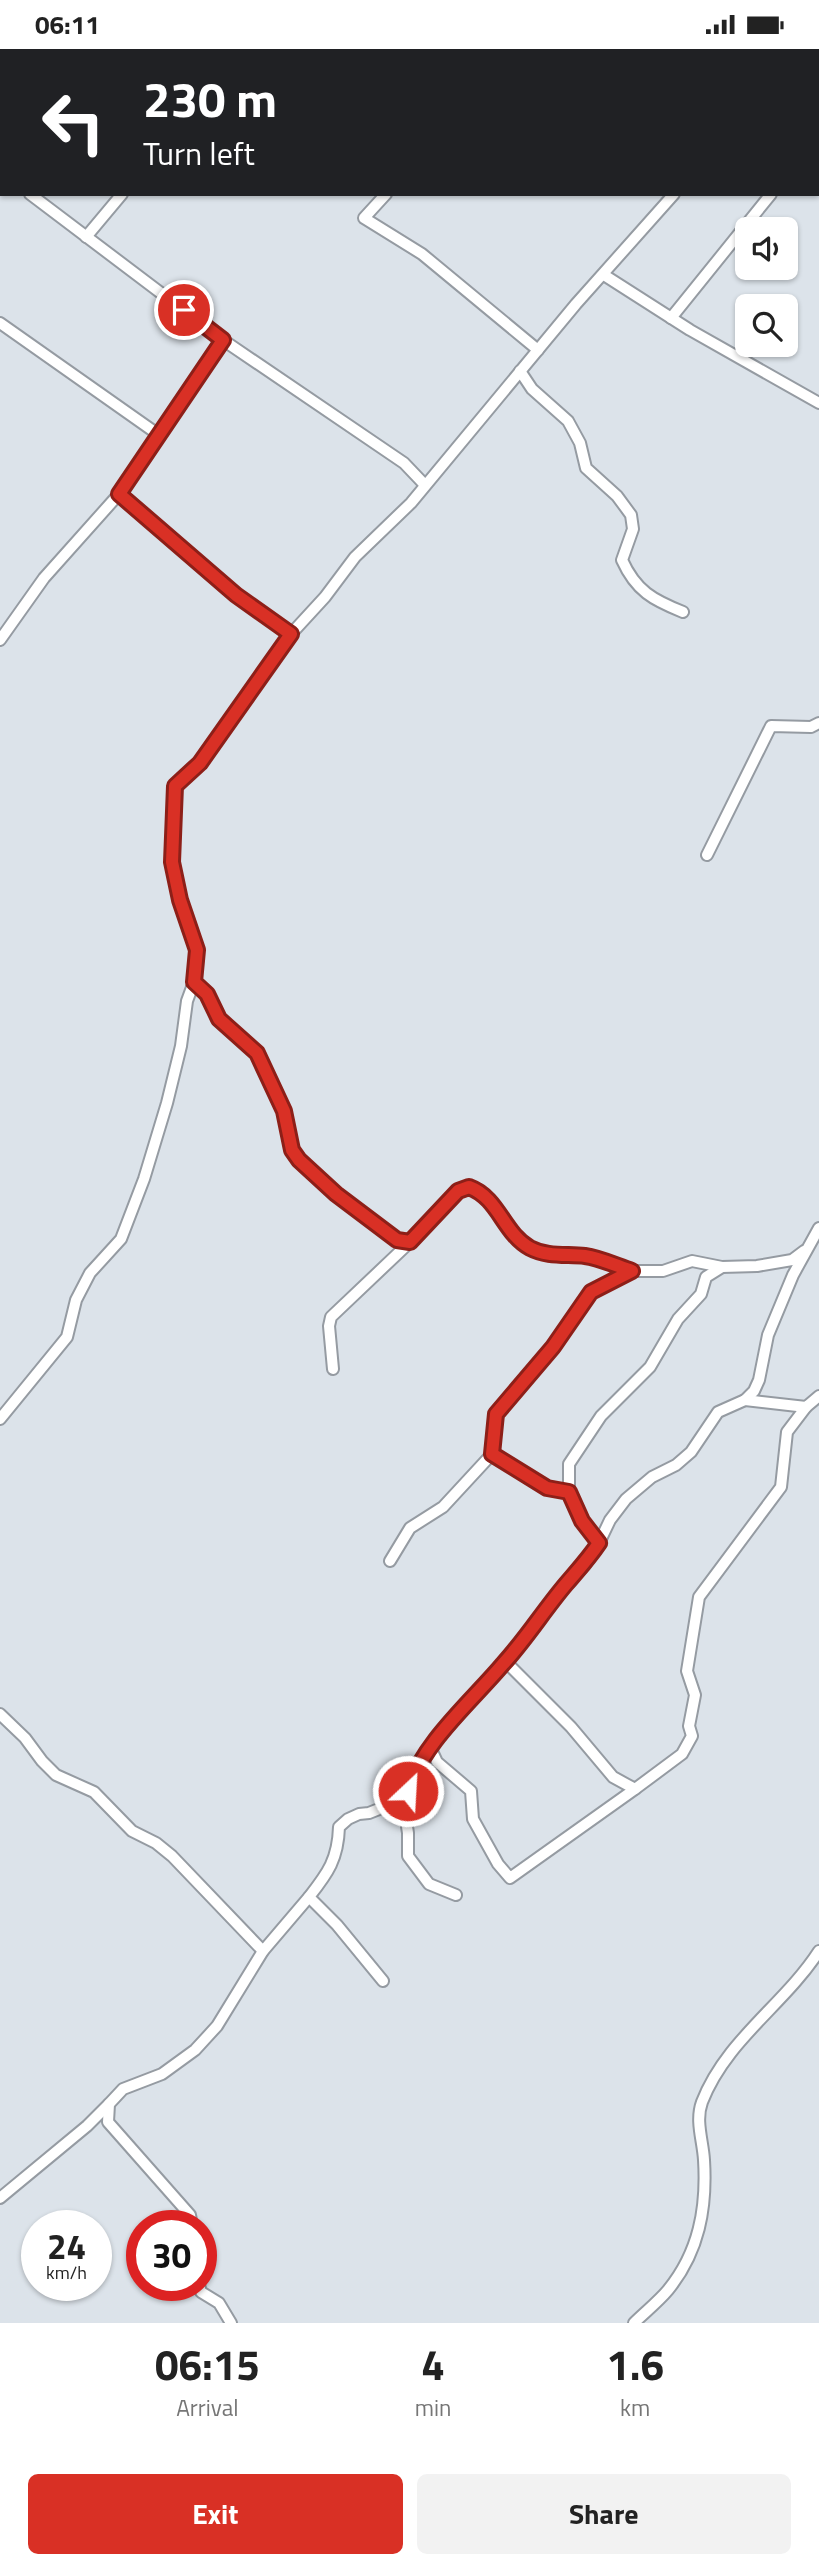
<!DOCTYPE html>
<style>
body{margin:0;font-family:"Titillium Web",sans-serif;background:#f2f2f2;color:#222;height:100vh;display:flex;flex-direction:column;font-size:26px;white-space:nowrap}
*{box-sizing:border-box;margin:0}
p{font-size:23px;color:#767676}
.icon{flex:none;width:38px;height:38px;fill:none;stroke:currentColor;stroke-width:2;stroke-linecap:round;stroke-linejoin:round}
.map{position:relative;height:2274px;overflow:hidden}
.panel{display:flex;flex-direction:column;background:#fff;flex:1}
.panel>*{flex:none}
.top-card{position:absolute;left:0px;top:0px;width:819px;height:147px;box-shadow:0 2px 5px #0004;background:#202124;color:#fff;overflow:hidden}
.fabs{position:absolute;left:735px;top:168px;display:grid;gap:14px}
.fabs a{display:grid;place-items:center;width:63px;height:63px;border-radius:10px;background:#fff;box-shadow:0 2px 5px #0004;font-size:35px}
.speed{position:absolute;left:21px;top:2161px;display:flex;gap:14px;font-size:35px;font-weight:700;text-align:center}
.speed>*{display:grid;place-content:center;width:91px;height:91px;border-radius:50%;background:#fff;box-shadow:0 2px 5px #0004;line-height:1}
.speed small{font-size:18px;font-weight:400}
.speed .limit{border:10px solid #d22;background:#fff;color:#111}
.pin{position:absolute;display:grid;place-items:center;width:60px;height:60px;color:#fff;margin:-30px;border:4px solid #fff;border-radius:50%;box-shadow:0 2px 7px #0007}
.me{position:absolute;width:77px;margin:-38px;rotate:25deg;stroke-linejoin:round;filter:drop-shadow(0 0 5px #0008)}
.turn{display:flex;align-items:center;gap:24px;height:147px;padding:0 28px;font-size:32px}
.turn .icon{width:91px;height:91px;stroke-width:2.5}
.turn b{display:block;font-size:49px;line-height:60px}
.eta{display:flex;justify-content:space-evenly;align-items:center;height:119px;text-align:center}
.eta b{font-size:42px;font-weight:700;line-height:49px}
.action{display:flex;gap:14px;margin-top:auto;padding:14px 28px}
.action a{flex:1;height:80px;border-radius:10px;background:#d93025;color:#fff;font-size:28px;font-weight:700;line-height:80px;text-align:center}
.action a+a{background:#f2f2f2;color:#222}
.status{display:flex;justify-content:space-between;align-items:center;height:49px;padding:0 35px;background:#fff;direction:ltr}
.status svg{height:19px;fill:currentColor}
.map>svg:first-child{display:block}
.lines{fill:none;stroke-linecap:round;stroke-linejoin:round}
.street-casing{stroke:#959ba2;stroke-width:14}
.street{stroke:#fff;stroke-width:10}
.route-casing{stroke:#8d1f18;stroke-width:18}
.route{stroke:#d93025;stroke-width:12}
</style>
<div class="status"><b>06:11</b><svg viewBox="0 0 49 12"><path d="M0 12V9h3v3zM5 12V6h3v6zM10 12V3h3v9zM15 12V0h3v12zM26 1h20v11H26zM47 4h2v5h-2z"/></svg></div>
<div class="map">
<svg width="819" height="2274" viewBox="0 0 819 2274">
<rect width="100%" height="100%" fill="#dce3ea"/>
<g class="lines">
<g class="street-casing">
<g id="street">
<path d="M36 0 38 2"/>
<path d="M459 0 461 2"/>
<path d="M24 2V0"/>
<path d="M167 2 168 0"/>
<path d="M259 2 260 0"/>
<path d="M518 2 519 0"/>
<path d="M651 2 652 0"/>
<path d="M800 2 802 0"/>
<path d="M0 45 2 42"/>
<path d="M817 87 819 85"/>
<path d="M0 121 2 122"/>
<path d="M30 145 223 291 404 414 424 435"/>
<path d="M386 145 364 169 422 205 538 301"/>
<path d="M86 188 122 145"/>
<path d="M604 226 690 281 819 354"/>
<path d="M671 269 771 145"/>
<path d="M0 274 159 386"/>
<path d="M520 322 532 340 568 372 580 394 586 419 617 447 631 466 633 480 622 511C636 542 653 551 683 563"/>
<path d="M119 445 223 291"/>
<path d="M0 591 44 529 119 445 236 546 291 585"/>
<path d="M707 806 771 677 811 678 819 674"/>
<path d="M194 933 207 945 219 970 257 1004 284 1062 292 1101 299 1111 336 1145 397 1191 410 1193 458 1142 469 1138 479 1141 491 1152 513 1185 530 1199 548 1205 587 1207 632 1222H663L692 1212 722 1218 757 1217 792 1211 804 1202"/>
<path d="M333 1320 329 1277 331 1268 410 1193"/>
<path d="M745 1351 806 1358 819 1347"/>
<path d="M0 1370 67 1288 76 1251 90 1224 121 1190 144 1130 167 1054 181 997 187 952 194 933 197 901 180 851 172 813 175 737 200 714 291 585 325 548 355 508 411 454 576 255 674 145"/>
<path d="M492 1405 547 1439 569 1443"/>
<path d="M599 1494 582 1472 569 1443V1415L601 1367 650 1318 678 1270 701 1245 706 1228 722 1218"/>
<path d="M390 1512 410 1479 443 1458 492 1405 496 1365 553 1298 591 1243 632 1222"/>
<path d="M506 1613 571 1678 613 1728 635 1740 682 1705 692 1687 689 1677 695 1646 687 1622 699 1548 781 1438 787 1383 806 1358"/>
<path d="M0 1665 25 1689 42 1712 56 1726 94 1743 132 1782 156 1794 172 1807 263 1902"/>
<path d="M430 1698 437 1713 471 1742 473 1770 498 1815 510 1829 635 1740"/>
<path d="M411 1733 404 1758 408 1784V1807L429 1835 456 1846"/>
<path d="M383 1932 337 1876 309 1848C328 1824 338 1810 339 1778L348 1770 359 1765 369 1764 384 1758 400 1742 430 1698 506 1613 566 1535 585 1516 599 1494 610 1471 626 1450 652 1428 676 1416 691 1403 718 1363 745 1351 754 1342 759 1331 768 1286 793 1226 819 1179"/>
<path d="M0 2149 87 2077 109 2055"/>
<path d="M192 2177 190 2166 108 2073 109 2055 123 2040 162 2025 195 2001 217 1977 263 1902 309 1848"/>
<path d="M199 2236 201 2243 219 2254 231 2274"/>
<path d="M634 2274C645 2263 658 2253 668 2241 699 2203 707 2159 704 2111 703 2092 695 2072 702 2053 726 1991 784 1956 819 1902"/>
</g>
</g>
<use href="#street" class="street"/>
</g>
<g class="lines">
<g class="route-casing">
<path id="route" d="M184 261 223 291 119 445 236 546 291 585 200 714 175 737 172 813 180 851 197 901 194 933 207 945 219 970 257 1004 284 1062 292 1101 299 1111 336 1145 397 1191 410 1193 458 1142 469 1138C499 1149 503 1184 530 1199 547 1208 566 1205 585 1207 600 1209 617 1217 632 1222L591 1243 553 1298 496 1365 492 1405 547 1439 569 1443 582 1472 599 1494C589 1509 578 1521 566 1535 544 1561 526 1590 503 1615 472 1652 421 1695 408 1742"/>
</g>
<use href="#route" class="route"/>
</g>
</svg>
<div class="fabs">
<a><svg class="icon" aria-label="sound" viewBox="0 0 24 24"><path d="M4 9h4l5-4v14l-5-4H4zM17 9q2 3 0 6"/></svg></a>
<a><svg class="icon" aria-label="search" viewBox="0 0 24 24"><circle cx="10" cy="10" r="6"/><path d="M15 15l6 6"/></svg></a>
</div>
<div class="speed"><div>24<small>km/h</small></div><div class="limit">30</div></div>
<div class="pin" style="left:184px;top:261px;background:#d93025"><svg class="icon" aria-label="arrive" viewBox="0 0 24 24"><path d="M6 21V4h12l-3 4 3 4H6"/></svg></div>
<svg class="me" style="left:408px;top:1742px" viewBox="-20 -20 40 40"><circle r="17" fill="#d93025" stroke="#fff" stroke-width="3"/><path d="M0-11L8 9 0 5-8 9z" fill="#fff"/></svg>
<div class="top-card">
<div class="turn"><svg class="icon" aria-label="left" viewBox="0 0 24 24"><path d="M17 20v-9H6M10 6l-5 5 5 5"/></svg><div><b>230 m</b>Turn left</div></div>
</div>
</div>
<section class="panel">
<div class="eta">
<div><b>06:15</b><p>Arrival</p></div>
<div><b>4</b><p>min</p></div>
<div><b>1.6</b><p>km</p></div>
</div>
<div class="action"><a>Exit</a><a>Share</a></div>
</section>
